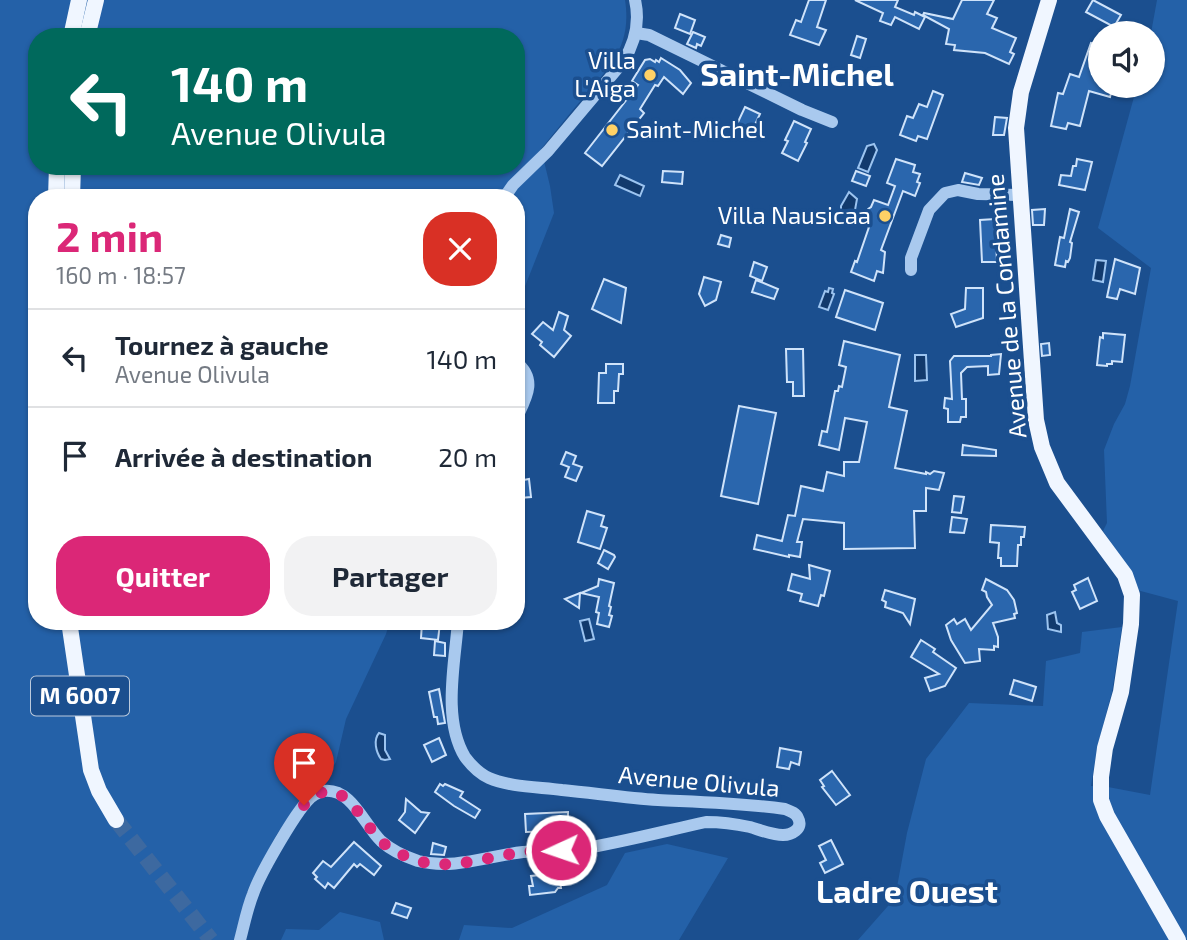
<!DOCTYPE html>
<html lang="fr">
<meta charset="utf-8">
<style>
body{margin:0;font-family:"Exo 2",sans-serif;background:#f2f2f3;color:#1f2937;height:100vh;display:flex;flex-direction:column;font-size:26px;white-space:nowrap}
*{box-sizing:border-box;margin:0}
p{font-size:23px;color:#747a83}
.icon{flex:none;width:38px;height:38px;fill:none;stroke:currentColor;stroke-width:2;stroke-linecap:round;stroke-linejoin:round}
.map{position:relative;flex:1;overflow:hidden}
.drawer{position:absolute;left:28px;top:189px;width:497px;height:441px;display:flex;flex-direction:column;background:#fff;border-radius:28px;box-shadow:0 2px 5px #0004}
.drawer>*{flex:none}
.top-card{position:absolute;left:28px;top:28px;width:497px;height:147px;border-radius:28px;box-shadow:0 2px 5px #0004;background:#00695c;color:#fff;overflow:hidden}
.buttons{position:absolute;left:1088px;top:21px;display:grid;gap:14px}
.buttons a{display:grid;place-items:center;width:77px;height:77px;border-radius:50%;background:#fff;box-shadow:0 2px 5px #0004;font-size:35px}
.pin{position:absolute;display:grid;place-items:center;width:60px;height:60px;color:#fff;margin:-72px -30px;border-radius:50% 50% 50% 0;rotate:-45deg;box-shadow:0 0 7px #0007}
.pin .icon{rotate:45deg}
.me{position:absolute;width:77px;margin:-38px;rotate:267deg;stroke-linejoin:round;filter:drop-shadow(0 0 5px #0008)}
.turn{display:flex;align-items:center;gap:24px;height:147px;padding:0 28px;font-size:32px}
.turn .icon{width:91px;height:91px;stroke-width:2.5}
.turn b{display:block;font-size:49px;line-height:60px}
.round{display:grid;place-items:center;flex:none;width:74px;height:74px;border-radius:28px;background:#f2f2f3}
.summary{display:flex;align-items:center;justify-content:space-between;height:119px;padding:0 28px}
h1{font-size:42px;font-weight:700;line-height:52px;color:#db2777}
.primary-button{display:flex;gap:14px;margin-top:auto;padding:14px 28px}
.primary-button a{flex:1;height:80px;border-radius:28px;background:#db2777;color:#fff;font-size:28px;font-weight:700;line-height:80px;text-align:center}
.primary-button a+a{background:#f2f2f3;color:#1f2937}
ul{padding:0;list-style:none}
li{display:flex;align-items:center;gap:21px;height:98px;padding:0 28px;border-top:2px solid #e0e1e3}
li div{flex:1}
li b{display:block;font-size:26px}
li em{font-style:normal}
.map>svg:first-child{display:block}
.green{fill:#2461a8;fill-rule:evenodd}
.water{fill:#123a6d;stroke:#9cc4f0;stroke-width:2}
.building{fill:#2a66ad;stroke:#cfe3fa;stroke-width:2}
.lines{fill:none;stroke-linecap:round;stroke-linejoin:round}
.major-tunnel{stroke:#3d69a0;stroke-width:16;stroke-dasharray:16 8;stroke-linecap:butt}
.minor{stroke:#a9c9ee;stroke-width:12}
.major{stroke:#f0f6ff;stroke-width:16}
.route{stroke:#db2777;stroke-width:12;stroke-dasharray:0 21.6}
.poi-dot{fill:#ffd166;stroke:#1b4f8f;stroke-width:2.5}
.labels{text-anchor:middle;stroke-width:7;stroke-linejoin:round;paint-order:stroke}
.shield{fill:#1b4f8f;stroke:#bbcadd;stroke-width:2}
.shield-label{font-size:23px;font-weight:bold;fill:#fff}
.poi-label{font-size:24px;fill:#fff;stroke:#1b4f8f;text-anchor:end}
.street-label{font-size:24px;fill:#fff;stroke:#1b4f8f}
.district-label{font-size:32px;font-weight:bold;fill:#fff;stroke:#1b4f8f}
</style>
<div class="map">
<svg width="1187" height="940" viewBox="0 0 1187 940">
<rect width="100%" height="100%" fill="#1b4f8f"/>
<g class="green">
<path d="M0 0H625C632 45 611 66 583 98 569 114 555 132 541 149L550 186 554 213 516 309V198H37V621H390L386 634 346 719 336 762 319 788 308 792 299 802 277 834 248 889 234 940H0ZM37 37H516V166H37Z"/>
<path d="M1157 0H1187V940H858L888 906 897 887 907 833 926 759 969 703 1043 706 1046 661 1080 653 1082 632 1122 627 1112 692 1097 748 1091 786 1108 787 1150 795 1178 601 1137 590 1130 570 1103 531 1107 523 1104 450 1114 424 1125 404 1130 386 1151 268 1098 228 1137 86H1153V33H1151Z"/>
<path d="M667 844 728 858 679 940H459L464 925 512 928 607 885 625 853Z"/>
<path d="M340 912 380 922 384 940H281L286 929 319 930Z"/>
</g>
<g class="water">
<path d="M874 144 877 150 868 172 858 168 867 146Z"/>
<path d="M620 175 644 186 640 196 615 185Z"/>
<path d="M849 192 857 199 855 210 852 212 850 215 841 216V206Z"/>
<path d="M1096 260 1106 261 1103 282 1093 280Z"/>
<path d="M829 288 833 289 832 293 834 294 828 310 819 307 825 291 828 292Z"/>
<path d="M926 355 927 380 915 381V355Z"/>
<path d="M1055 612 1057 623 1061 625V632L1048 629 1047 615Z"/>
<path d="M589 619 594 639 585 641 580 621Z"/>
<path d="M379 733 385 735V750L390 759 385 760 381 759C376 752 373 740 379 733Z"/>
</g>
<g class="building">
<path d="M809 0H826L817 27 826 30 819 45 790 35 796 20 801 22Z"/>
<path d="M855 0H898L895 7 914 15 915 12 925 17 919 29 895 17 891 25 880 21 883 13Z"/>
<path d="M962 0H994L987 14 997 18 992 28 1016 38 1010 52 1014 54 1009 64 985 53 954 50 955 45 946 44 949 29 923 15 924 13 953 19Z"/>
<path d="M1093 0 1121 15 1114 27 1086 12Z"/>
<path d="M680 14 695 20 690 34 675 28Z"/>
<path d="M693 32 705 37 701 46 697 44 696 48 687 44Z"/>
<path d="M857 36 866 39 860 58 851 55Z"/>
<path d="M1091 43 1101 46V86H1113L1110 97 1089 91 1080 126 1068 123 1066 129 1051 126 1058 93 1063 94 1070 74 1079 77Z"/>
<path d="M661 58 680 70 691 83 683 94 664 77 658 86 655 85 640 109 644 113 602 166 585 153 638 85 632 81 645 60 650 59 655 62 656 60 659 62Z"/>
<path d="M933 91 943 95 927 139 918 136 916 141 900 135 907 116 913 118 919 104 927 107Z"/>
<path d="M745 107 760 114 752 131 737 124Z"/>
<path d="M995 117 1007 118 1004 135H993Z"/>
<path d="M794 121 811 129 805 142 807 143 798 161 782 153 788 141 785 140Z"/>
<path d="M896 159 915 165 913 172 920 174 917 182 920 183 915 196 903 191 881 250 885 252 883 273 877 271 874 281 851 272 855 261 857 262 869 227 865 225 868 209 871 207 874 200 888 205 895 186 887 183Z"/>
<path d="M1077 159 1092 162 1085 190 1059 185 1061 175 1071 176 1073 166H1076Z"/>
<path d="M663 171 683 172 682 184 662 182Z"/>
<path d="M856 171 870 176 866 186 852 181Z"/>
<path d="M965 173 982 178 979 185 962 182Z"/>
<path d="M1045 209 1044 225H1033L1032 210Z"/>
<path d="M1070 209 1079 212 1070 242 1072 243 1070 258 1068 262 1066 261 1065 267 1055 265 1060 237 1064 238Z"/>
<path d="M995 219 997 262H982L980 220Z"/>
<path d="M721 235 731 238 729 247 718 244Z"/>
<path d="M1115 259 1140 268 1135 294 1120 289 1117 299 1107 297Z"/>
<path d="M754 262 767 267 762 281 750 276Z"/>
<path d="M704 277 721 282 716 300 705 306 699 294Z"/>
<path d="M604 279 626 288 621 323 592 309Z"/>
<path d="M756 280 778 289 774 299 752 292Z"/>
<path d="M966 288H983V318L956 327 951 314 965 309Z"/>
<path d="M845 290 883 303 875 330 836 317Z"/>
<path d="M559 312 568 316 564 330 571 336 554 357 540 345 542 342 532 334 543 322 553 330Z"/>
<path d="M1103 333 1125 335 1122 362 1112 361V364H1107V366L1097 365 1100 337 1103 338Z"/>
<path d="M844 341 900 355 889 407 907 411 895 468 926 474V472L930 474 934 471 944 473 939 490 926 488V511H914L915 548 844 549V523L803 519 797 542H802L800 557 789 555V557L754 549 757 535 782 541 788 515 795 516 801 486 823 491 827 472 844 476V462H859L867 422 845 418 839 450 819 445 822 431 827 432 835 391H838L839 386 842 387 846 367 839 365Z"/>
<path d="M1049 343 1050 355 1042 356 1041 344Z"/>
<path d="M786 349H803L804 396H793V382H787Z"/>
<path d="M1001 354 999 374 988 375V366L967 367 961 373 962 399H966V417H961L960 422H948V409L944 408 945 398 952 399 950 361 954 356H991V355Z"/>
<path d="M606 364H623V374H619L618 391H614V403H598L599 373H606Z"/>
<path d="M739 406 776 413 758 504 721 496Z"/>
<circle cx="1017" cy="412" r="5.5"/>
<path d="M963 445 996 450V456L962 455Z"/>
<path d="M566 452 576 456 573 464 582 467 576 481 565 477 569 467 561 464Z"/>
<path d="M529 479 531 497 520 498 518 481Z"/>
<path d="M954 496 964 497 961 513 952 512Z"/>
<path d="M587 511 604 516 601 526 607 528 600 549 578 542Z"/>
<path d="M952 517 967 519 964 533 950 532Z"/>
<path d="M991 525 1025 527 1024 537H1021V545H1018L1017 566H1001V558H998L999 543 990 542Z"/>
<path d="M604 550 614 555 615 557 608 569 598 563Z"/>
<path d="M809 565 830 571 824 596 821 595 818 606 800 601 802 594 788 590 792 574 810 579Z"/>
<path d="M1088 578 1097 601 1080 609 1072 592 1076 590 1074 585Z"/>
<path d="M599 579 614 583 609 606 611 607 609 615 612 616 609 627 597 624 599 613 596 612 599 597 581 593 598 586Z"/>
<path d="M986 579 1007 590 1014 600 1017 613 1014 614 1015 618 993 623 998 637V647L994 646V650L979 649 980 661 965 663 951 640 946 625 954 619 957 624 965 619 971 630 992 605 987 597 986 592 982 590Z"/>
<path d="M885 590 915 599 910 624 903 613 885 607 886 602 882 600Z"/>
<path d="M580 593 579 608 565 599Z"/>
<path d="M426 621H438V623H440L438 640 421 638 422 623 426 624Z"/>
<path d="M921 640 935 649 933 652 956 668 945 686 930 691 925 678 939 674 911 657Z"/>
<path d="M435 641 445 643V656L434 655Z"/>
<path d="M1014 680 1036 687 1032 701 1010 694Z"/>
<path d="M439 689 445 723 438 724 437 717H434L429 692Z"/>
<path d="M439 738 446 755 432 762 424 745Z"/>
<path d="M780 748 801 752 799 765 791 762 789 769 777 767Z"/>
<path d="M832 771 850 795 836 805 822 787 824 786 820 780Z"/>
<path d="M440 784 443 786 445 784 463 792 460 797 480 810 475 818 454 806 435 792Z"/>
<path d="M406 799 421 812 429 813 415 833 399 820 405 812Z"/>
<path d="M568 812V823L557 824V831L526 832 525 814Z"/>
<path d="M831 840 843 864 825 873 820 863 826 860 819 846Z"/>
<path d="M354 842 381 866 374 875 360 864 357 867 354 864 334 888 328 883 325 888 315 879 317 877 313 873 323 861 331 867Z"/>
<path d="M433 843 446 847 444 855 431 854Z"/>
<path d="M559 873 561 888H558L555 892 530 895 529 886H533L531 876Z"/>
<path d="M396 903 411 908 407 918 392 913Z"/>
</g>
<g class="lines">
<path class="major-tunnel" d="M116 820 211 940"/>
<g class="minor">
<path d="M636 33 649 35 802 110 832 122"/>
<path d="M504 198 513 185 548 151 623 62C635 43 640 22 635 0"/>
<path d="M911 270V258L929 210 945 193 958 190 978 194 1020 195"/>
<path d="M516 362C538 380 526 398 516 419"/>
<path d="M240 940C244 925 247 909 253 894 259 876 299 804 314 795 317 793 320 792 324 791 352 788 364 825 381 841 391 850 406 857 418 861 454 870 488 856 523 852 542 850 562 852 581 849 623 842 665 831 706 822 721 822 736 824 750 827 760 830 772 835 783 835 791 835 804 829 798 818 796 813 790 811 785 809 743 803 700 802 658 800 626 798 594 793 562 790 540 787 509 787 489 778 480 774 471 765 465 757 442 719 455 663 458 621"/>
</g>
<g class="major">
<path d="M1049 0 1021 92 1016 128 1036 420 1042 447 1057 483 1125 575 1132 595 1131 624 1121 692 1105 748 1101 777V800L1107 816 1178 940"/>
<path d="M71 37 79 0"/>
<path d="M87 37 96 0"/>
<path d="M56 198 57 166"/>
<path d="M72 198 73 166"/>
<path d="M69 621 91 770 99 791 116 820"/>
</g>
</g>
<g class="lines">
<path class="route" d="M304 805C339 767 359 818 380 840 386 846 395 851 403 855 444 875 481 857 524 852 536 850 549 851 561 850"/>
</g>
<g class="poi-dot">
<circle cx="650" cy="75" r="7"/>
<circle cx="612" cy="130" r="7"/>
<circle cx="885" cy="216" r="7"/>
</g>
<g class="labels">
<rect class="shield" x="31" y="676.5" width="98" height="39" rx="5"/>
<g class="shield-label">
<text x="80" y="704">M 6007</text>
</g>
<g class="poi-label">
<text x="636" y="69">Villa<tspan x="636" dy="28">L'Aiga</tspan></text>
<text x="626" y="138" text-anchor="start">Saint-Michel</text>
<text x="871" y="224">Villa Nausicaa</text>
</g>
<g class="street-label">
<text transform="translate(1007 306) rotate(-95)" y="8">Avenue de la Condamine</text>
<text transform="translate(699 782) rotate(5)" y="8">Avenue Olivula</text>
</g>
<g class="district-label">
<text x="797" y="86">Saint-Michel</text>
<text x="907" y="903">Ladre Ouest</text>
</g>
</g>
</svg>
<div class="buttons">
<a><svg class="icon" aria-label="sound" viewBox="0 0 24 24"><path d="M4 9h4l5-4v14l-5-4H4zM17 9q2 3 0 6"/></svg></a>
</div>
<div class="pin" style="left:304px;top:805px;background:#d93025"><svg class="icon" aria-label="arrive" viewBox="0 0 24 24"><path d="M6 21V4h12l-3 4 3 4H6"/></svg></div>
<svg class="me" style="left:561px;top:850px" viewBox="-20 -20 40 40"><circle r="17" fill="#db2777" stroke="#fff" stroke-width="3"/><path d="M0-11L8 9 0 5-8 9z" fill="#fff"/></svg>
<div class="top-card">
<div class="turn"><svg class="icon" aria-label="left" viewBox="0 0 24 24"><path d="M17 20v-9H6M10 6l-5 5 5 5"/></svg><div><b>140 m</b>Avenue Olivula</div></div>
</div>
<section class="drawer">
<div class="summary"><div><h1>2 min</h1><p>160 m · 18:57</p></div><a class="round" style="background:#d93025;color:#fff"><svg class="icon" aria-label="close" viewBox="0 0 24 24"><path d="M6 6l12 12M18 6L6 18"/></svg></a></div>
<ul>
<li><svg class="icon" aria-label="left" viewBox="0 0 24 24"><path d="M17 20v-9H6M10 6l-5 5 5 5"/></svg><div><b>Tournez à gauche</b><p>Avenue Olivula</p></div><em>140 m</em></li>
<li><svg class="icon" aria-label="arrive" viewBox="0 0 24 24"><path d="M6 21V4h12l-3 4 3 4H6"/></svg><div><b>Arrivée à destination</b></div><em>20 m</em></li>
</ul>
<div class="primary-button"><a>Quitter</a><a>Partager</a></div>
</section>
</div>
